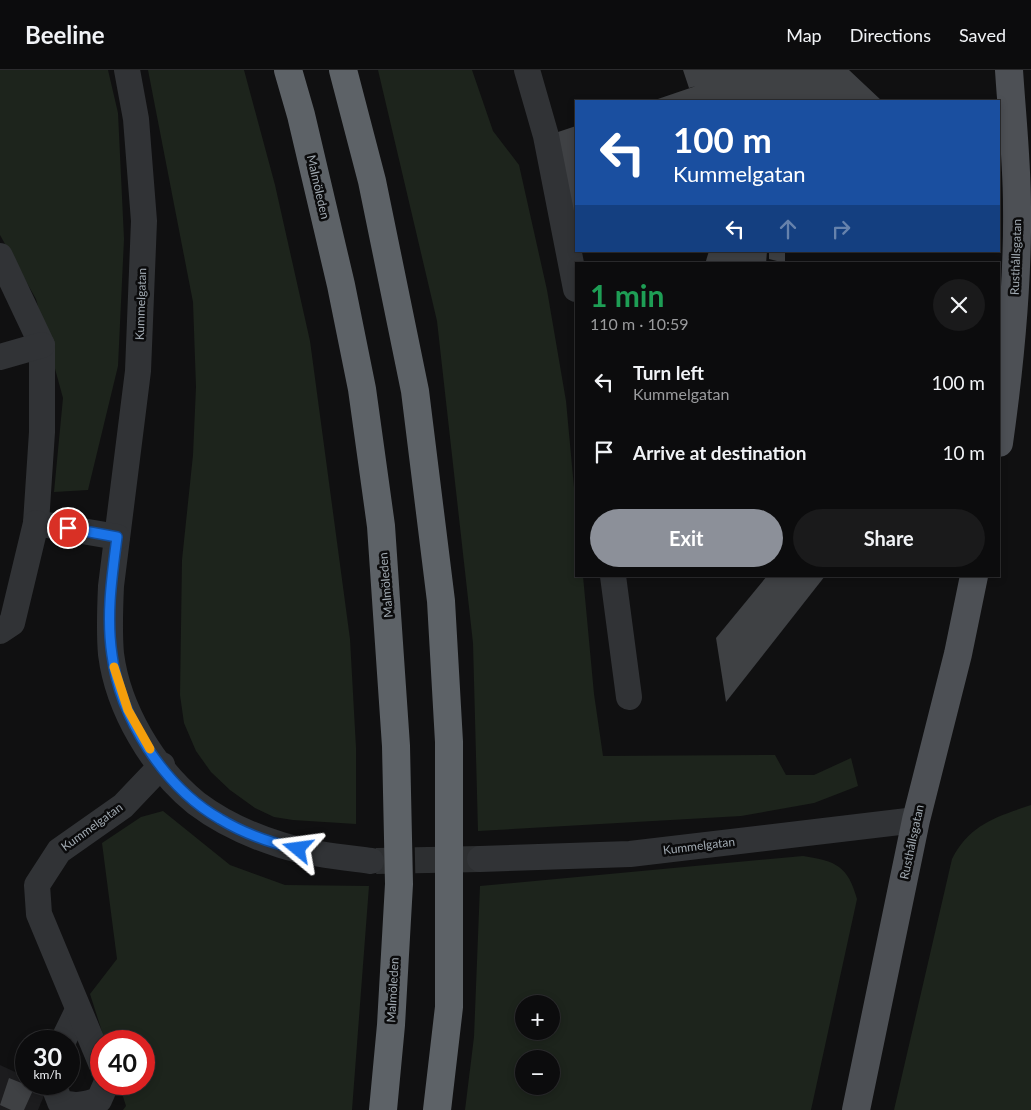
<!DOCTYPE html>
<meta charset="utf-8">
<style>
body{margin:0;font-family:Lato,sans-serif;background:#1a1a1b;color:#f1f3f6;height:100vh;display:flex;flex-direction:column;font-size:19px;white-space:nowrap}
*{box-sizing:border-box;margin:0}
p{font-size:16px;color:#9a9b9d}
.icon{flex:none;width:28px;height:28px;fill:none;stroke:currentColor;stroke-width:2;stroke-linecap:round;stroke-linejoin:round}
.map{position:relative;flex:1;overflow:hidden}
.details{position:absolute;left:575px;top:192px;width:425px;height:315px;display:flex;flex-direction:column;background:#0c0c0d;border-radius:0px;box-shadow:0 2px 8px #0003,0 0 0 1px #2c2c2e}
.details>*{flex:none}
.guide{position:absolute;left:575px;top:30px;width:425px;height:152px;border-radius:0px;box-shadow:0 2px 8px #0003,0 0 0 1px #2c2c2e;background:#1a4fa0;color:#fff;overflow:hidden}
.tools{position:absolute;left:515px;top:925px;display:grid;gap:10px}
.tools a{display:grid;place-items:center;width:45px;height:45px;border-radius:50%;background:#0c0c0d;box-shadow:0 2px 8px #0003,0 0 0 1px #2c2c2e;font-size:25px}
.speed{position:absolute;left:15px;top:960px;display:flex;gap:10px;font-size:25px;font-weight:700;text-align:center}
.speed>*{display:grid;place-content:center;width:65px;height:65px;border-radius:50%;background:#0c0c0d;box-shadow:0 2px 8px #0003,0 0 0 1px #2c2c2e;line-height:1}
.speed small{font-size:12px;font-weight:400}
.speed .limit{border:8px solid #d22;background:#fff;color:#111}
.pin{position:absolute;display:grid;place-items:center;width:42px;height:42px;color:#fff;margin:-21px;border:2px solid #fff;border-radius:50%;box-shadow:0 1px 5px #0007}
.me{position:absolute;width:55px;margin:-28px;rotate:286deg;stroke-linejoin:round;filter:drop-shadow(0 0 4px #0008)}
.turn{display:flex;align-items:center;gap:18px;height:105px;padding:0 15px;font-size:22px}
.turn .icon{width:65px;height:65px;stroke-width:2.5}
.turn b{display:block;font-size:35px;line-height:42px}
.lanes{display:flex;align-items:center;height:48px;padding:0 15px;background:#0003;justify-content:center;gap:25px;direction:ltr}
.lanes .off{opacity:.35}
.round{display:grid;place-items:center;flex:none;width:52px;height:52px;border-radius:26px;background:#1a1a1b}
.summary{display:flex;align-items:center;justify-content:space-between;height:85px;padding:0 15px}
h1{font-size:30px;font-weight:700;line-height:38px;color:#1e9e55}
.action{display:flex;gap:10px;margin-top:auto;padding:10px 15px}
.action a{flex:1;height:58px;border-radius:30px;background:#8c9099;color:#fff;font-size:20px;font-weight:700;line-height:58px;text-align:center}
.action a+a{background:#1a1a1b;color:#f1f3f6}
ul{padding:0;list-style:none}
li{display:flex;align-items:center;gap:15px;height:70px;padding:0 15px}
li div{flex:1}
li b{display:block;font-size:19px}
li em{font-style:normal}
header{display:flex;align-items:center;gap:30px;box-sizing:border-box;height:70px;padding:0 25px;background:#0c0c0d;border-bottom:1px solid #2c2c2e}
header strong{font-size:24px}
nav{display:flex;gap:28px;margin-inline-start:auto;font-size:18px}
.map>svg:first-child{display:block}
.built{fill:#1c1c1e}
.green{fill:#1d241c;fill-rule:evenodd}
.building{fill:#3f4144}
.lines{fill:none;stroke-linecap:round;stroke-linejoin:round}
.minor-tunnel{stroke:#2d2f31;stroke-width:26;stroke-dasharray:26 13;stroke-linecap:butt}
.minor{stroke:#313336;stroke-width:26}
.major{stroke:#4d5055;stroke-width:28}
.highway{stroke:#5d6267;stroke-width:28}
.route-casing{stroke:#114b97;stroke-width:12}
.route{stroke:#1a73e8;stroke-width:9}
.slow{stroke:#f59e0b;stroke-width:9}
.labels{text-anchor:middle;stroke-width:5;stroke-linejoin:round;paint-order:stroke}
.street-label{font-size:12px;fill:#a1aab2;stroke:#0b0b0c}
</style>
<header>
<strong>Beeline</strong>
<nav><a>Map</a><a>Directions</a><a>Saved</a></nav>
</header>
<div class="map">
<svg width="1031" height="1040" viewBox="0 0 1031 1040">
<rect width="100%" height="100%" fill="#101011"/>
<path class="built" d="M0 995 26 1007V1014L48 1016 38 1040H0Z"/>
<g class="green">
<path d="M0 0H108L118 43 124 169 118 296 88 420 54 422 63 328 36 229 0 165Z"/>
<path d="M148 0H244L275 115 310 271 350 569 356 678V754L293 750 274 747 255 738 230 720 211 702 196 681 184 653 180 625 182 490 193 385 196 317 193 232Z"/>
<path d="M378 0H472L493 61 519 95 547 220 566 331 576 439V506H583L594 624 603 686 775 685 786 705H814L851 688 858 716 814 733 741 746 478 761 473 573 437 251Z"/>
<path d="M1031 735V1040H894L952 789C970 754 996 747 1031 735Z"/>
<path d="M163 741 230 795 285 815 369 816 352 1040H123L126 1036 119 1014H144V971H105L90 924 117 889 102 773 141 747Z"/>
<path d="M803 786C836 791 848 796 857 829L811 1040H465L474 967 480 816ZM524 934H551V961H524ZM524 989H551V1016H524Z"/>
</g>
<g class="building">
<path d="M683 0H849L882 31H652L696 16 689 18Z"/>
<path d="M576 56V148L552 145 546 66Z"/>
<path d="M709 181H767L766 194H705Z"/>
<path d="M769 181H785V193L769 189Z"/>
<path d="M767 506H825L726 632 716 568Z"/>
<path d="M9 1008 34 1018 24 1040H11L0 1035Z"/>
</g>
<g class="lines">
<path class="minor-tunnel" d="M376 791 480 789"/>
<g class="minor">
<path d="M127 0 136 49 144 151 138 301 111 516C110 538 109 561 111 584 118 639 153 698 196 733 221 752 252 766 281 775 310 784 341 787 371 791"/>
<path d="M527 0 546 66 576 219"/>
<path d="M0 186 42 275V362L36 453 117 467"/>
<path d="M0 287 42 275"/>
<path d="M613 506 629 627"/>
<path d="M0 561 12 553 36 453"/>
<path d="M480 789 630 784 916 750"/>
<path d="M63 971 78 940"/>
<path d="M101 993 39 844 37 815 59 781 123 736 162 695"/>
<path d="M53 1014 60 1032C74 1037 85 1035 99 1030L106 1014"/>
</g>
<g class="major">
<path d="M999 373C1010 295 1018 217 1017 137 1017 92 1012 46 1009 0"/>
<path d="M856 1040 916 750 958 584 974 506"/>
</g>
<g class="highway">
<path d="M288 0 301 45 341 215 362 319 381 456 396 676 399 814 391 955 383 1040"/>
<path d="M343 0 372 111 415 321 441 531 449 672V937L437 1040"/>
</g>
</g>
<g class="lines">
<g class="route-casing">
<path id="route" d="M68 458 117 467C112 506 106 545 112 585 120 648 164 717 220 749 243 763 271 773 298 779"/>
</g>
<use href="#route" class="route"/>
<path class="slow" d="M114 597 128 640 150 679"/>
</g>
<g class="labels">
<g class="street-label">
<text transform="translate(318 117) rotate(77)" y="4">Malmöleden</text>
<text transform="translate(1016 187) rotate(-88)" y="4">Rusthållsgatan</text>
<text transform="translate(141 234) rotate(-88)" y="4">Kummelgatan</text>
<text transform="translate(386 515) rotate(-95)" y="4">Malmöleden</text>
<text transform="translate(92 757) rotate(-36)" y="4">Kummelgatan</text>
<text transform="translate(912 772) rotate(-78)" y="4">Rusthållsgatan</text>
<text transform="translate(699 776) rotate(-7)" y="4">Kummelgatan</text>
<text transform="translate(393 920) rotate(-87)" y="4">Malmöleden</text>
</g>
</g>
</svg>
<div class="tools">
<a>+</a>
<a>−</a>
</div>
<div class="speed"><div>30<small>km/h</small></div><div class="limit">40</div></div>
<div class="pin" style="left:68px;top:458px;background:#d93025"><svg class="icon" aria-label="arrive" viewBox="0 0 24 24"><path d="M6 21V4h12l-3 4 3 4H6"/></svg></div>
<svg class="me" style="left:298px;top:779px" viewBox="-20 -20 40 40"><path d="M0-17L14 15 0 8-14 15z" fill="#1a73e8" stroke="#fff" stroke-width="4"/></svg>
<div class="guide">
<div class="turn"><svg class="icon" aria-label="left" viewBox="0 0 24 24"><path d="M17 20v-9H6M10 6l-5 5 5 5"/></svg><div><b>100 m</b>Kummelgatan</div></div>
<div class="lanes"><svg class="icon" aria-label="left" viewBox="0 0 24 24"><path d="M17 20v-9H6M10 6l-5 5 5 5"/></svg><svg class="icon off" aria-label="ahead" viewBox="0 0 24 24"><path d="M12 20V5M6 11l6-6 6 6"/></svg><svg class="icon off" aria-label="right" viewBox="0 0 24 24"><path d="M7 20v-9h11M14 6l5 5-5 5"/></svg></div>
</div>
<section class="details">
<div class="summary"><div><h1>1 min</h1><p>110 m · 10:59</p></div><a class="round"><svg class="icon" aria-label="close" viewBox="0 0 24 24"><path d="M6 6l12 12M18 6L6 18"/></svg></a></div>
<ul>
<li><svg class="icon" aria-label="left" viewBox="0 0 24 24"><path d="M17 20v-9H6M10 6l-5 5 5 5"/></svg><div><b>Turn left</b><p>Kummelgatan</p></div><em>100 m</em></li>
<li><svg class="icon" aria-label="arrive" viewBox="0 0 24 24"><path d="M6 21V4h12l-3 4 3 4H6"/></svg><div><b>Arrive at destination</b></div><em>10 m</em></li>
</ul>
<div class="action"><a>Exit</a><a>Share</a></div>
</section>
</div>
